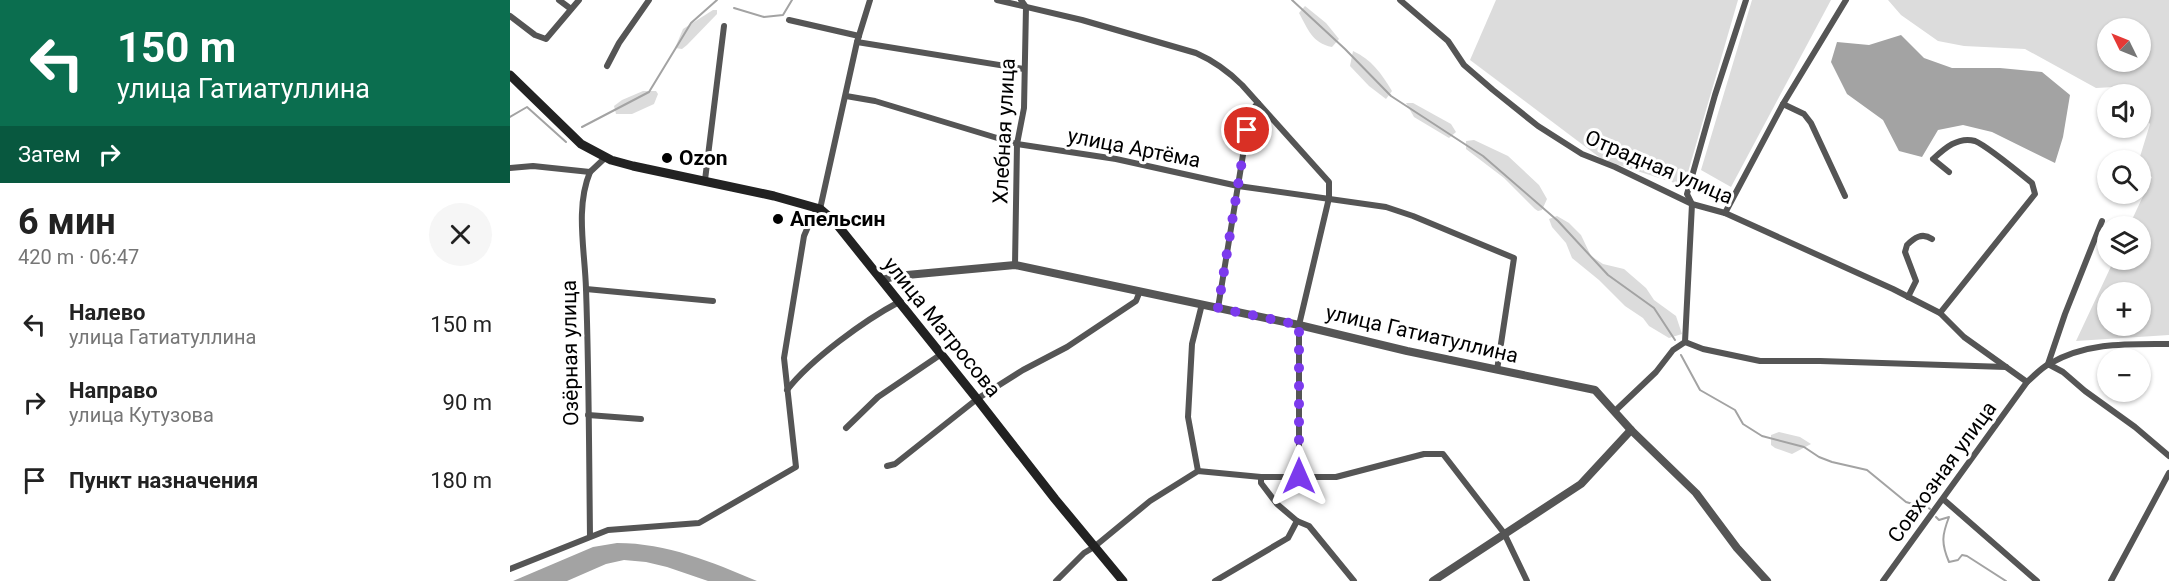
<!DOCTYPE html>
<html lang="ru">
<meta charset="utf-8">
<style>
body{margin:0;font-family:Roboto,sans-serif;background:#f6f6f6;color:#222;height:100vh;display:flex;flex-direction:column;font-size:22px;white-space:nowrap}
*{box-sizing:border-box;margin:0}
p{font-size:20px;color:#767676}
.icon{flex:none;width:33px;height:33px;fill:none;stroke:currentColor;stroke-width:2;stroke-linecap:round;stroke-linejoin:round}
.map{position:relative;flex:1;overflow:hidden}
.side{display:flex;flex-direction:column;background:#fff;width:510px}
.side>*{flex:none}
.guide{background:#0b6e4f;color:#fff;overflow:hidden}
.needle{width:39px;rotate:313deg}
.buttons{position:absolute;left:1587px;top:18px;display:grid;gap:12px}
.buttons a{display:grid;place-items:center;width:54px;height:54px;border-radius:50%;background:#fff;box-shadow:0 2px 4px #0004;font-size:30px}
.pin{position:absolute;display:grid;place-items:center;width:51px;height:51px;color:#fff;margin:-26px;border:3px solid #fff;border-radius:50%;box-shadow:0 2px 6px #0007}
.me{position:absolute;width:66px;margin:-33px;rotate:0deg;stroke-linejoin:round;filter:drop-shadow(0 0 4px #0008)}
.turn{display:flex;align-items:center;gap:21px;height:126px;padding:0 18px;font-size:27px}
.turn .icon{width:78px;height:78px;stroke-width:2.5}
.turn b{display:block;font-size:42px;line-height:51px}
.then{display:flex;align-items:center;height:57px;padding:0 18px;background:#0003;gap:12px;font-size:22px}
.round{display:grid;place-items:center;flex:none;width:63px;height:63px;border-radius:32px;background:#f6f6f6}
.summary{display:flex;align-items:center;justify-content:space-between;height:102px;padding:0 18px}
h1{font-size:36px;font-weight:700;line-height:45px}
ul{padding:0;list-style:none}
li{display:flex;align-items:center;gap:18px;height:78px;padding:0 18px}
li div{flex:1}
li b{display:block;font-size:22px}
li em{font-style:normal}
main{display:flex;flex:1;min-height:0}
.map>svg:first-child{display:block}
.green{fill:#dcdcdc;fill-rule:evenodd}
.water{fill:#a3a3a3}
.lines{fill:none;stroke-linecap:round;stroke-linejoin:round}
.stream{stroke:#a3a3a3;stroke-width:2}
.minor{stroke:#555;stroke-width:6}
.tertiary{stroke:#555;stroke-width:8}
.secondary{stroke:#222;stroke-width:9}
.route{stroke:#7c3aed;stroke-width:10;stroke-dasharray:0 18}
.poi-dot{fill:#000;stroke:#fff;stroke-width:2}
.labels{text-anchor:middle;stroke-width:6;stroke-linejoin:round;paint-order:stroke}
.street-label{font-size:21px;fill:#000;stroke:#fff}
.poi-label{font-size:21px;font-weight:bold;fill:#000;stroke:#fff;text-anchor:start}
</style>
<main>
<section class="side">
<div class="guide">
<div class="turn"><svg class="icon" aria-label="left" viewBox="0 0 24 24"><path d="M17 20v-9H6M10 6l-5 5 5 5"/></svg><div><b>150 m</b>улица Гатиатуллина</div></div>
<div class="then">Затем<svg class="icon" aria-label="right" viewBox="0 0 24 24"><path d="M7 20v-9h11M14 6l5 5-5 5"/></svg></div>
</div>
<div class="summary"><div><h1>6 мин</h1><p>420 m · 06:47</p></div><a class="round"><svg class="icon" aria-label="close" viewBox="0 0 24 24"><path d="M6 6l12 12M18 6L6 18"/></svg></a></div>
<ul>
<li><svg class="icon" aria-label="left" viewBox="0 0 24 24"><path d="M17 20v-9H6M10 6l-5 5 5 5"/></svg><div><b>Налево</b><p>улица Гатиатуллина</p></div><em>150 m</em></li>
<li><svg class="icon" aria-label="right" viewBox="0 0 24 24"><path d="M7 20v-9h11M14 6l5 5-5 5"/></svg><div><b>Направо</b><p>улица Кутузова</p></div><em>90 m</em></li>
<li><svg class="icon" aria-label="arrive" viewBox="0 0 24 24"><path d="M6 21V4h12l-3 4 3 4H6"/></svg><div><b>Пункт назначения</b></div><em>180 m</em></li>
</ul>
</section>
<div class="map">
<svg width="1659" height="581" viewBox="0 0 1659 581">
<rect width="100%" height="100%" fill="#fff"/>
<g class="green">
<path d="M986 0H1228L1174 186 1093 160 960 60Z"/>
<path d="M1242 0H1321L1221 187 1191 170Z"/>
<path d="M1378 0H1659V335L1566 341 1604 260H1630V226H1619L1642 177 1631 172 1629 160 1640 124 1631 114 1630 94H1611L1604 87 1586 88 1515 49 1454 46 1428 41 1391 15ZM1630 28V62H1598V28ZM1630 292V326H1598V292Z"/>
<path d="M795 6 816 23 829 39 822 47C802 43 798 29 789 13Z"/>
<path d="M203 10H207V14L177 45 172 49 165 48 173 29Z"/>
<path d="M843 51C862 60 871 73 882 91L876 99 859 86 840 66Z"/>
<path d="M133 91H146L148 94 144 104 122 114H106L104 106 112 100Z"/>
<path d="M896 103H903L941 124 946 132 939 138 904 117Z"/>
<path d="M964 140 998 156 1029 185 1037 199 1032 210 1028 211 1025 209 994 178 956 149V141Z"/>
<path d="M1047 216 1059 223 1071 235 1081 256 1093 264 1114 269 1136 288 1144 300 1166 316 1172 334 1159 338 1139 326 1133 318 1115 306 1089 280 1062 258 1056 243 1042 227 1039 219Z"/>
<path d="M1269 432 1290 437 1301 444 1282 454 1265 448 1261 445V435Z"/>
</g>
<g class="water">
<path d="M1391 35 1414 58 1442 68H1490L1532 72 1560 95 1553 137 1545 163 1482 132 1453 125 1428 130 1412 157 1389 151 1373 120 1337 94 1321 62 1327 42 1359 45Z"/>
<path d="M107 543C157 543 202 562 247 581H198L157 567 136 562 114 560 96 564 57 581H3L83 547Z"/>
</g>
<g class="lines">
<g class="stream">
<path d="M782 0 835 49 881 96 973 156 1048 221 1098 275 1144 308 1165 340"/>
<path d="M224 8 254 17 273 15 282 0"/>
<path d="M0 117 17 107 56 142"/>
<path d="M72 127 139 92 181 23 207 0"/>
<path d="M1171 355 1190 390 1225 410 1233 424 1252 436 1294 447 1309 457 1322 462 1357 470 1396 502 1413 507 1416 506 1420 509"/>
<path d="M1426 517 1429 520 1439 517C1432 535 1431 543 1439 562L1448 560 1452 555 1457 556 1496 581"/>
</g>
<g class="minor">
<path d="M49 0 61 9"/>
<path d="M487 0 572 20 686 53C704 61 718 71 732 85L819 182V198L789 325V476"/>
<path d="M890 0 938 41 954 65 983 90 1028 126 1072 154 1105 167 1182 204 1215 213 1383 289 1430 313 1454 337 1517 382"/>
<path d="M0 16 25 35 36 39 69 0"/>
<path d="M279 20 349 36"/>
<path d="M347 42 514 69"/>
<path d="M97 66 109 43 139 0"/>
<path d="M336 96 365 101 507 144 606 159 728 186 876 207 903 216 1004 258 987 370"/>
<path d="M1273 104 1294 114 1301 123 1335 196"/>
<path d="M0 168 23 166 80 172 96 157"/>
<path d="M195 180 214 26"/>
<path d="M1215 213 1273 104 1336 0"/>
<path d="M1592 221 1555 314 1538 364 1553 372 1575 391 1625 427 1659 456"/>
<path d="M505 265 507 144 514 108 516 7 511 0"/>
<path d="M76 289 203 301"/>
<path d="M1398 297 1406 281 1395 252 1397 245C1404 238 1412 232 1422 239"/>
<path d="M708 308 740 112 748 103"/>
<path d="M1430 313 1525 194 1522 183C1511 174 1475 145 1465 141 1448 136 1434 149 1423 159L1439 172"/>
<path d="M1175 342 1193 349 1250 361H1310L1496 367"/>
<path d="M277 390C301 359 355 320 389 302"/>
<path d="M1105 411 1146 372 1163 350 1175 342 1182 204 1177 194 1205 95 1236 0"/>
<path d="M78 415 131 419"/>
<path d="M336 428 368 397 430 355"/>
<path d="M377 466 385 464 467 399 513 370 557 347 626 301 630 291"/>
<path d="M688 471 678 417 682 344 692 304"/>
<path d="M751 477V483L767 504 787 521 799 526 844 581"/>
<path d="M1433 499 1527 581"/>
<path d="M80 536C79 454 79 371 76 289 75 251 65 208 80 172"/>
<path d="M0 569 98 530 189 523 286 467 274 358 294 236 303 215 310 209 347 42 360 0"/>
<path d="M546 581 574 553 584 547 640 501 688 471 751 477H826L914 454H933L994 533 1017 581"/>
<path d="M705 581 778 538 787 521"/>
<path d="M1373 581 1517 382C1524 376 1531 368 1539 364 1577 342 1617 344 1659 344"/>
<path d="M1601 581 1659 473"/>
</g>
<g class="tertiary">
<path d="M372 280 386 276 505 265 789 325 897 351 1085 390 1121 430 1186 493 1227 548 1257 581"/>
<path d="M923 581 1071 484 1121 430"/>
</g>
<path class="secondary" d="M0 75 71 144 101 160 123 166 264 196 310 209 325 222 467 399 545 499 613 581"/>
</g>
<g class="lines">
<path class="route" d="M737 130 708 308 789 325V476"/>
</g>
<g class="poi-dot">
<circle cx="157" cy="158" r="6"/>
<circle cx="268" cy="219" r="6"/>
</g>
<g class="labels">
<g class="street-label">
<text transform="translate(494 131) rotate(-87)" y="7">Хлебная улица</text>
<text transform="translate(624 148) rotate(11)" y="7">улица Артёма</text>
<text transform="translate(1149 167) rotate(23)" y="7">Отрадная улица</text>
<text transform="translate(432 327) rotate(51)" y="7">улица Матросова</text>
<text transform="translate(912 334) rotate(13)" y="7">улица Гатиатуллина</text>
<text transform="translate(60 353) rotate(-91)" y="7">Озёрная улица</text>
<text transform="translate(1432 472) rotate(-54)" y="7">Совхозная улица</text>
</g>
<g class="poi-label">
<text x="169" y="165">Ozon</text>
<text x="280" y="226">Апельсин</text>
</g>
</g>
</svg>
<div class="buttons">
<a><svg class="needle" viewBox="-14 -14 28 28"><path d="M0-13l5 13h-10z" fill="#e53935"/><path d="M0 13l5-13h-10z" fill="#767676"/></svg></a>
<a><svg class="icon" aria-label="sound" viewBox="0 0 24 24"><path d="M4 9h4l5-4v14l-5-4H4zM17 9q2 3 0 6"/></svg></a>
<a><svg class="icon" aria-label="search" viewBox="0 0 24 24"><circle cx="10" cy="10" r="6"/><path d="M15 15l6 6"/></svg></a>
<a><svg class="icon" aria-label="layers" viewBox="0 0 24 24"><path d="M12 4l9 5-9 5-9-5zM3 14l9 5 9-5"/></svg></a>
<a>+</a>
<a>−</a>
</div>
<div class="pin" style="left:737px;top:130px;background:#d93025"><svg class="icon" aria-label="arrive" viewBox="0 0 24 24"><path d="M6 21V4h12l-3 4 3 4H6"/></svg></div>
<svg class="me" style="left:789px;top:476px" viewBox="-20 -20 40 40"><path d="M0-17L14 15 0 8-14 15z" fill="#7c3aed" stroke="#fff" stroke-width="4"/></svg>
</div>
</main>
